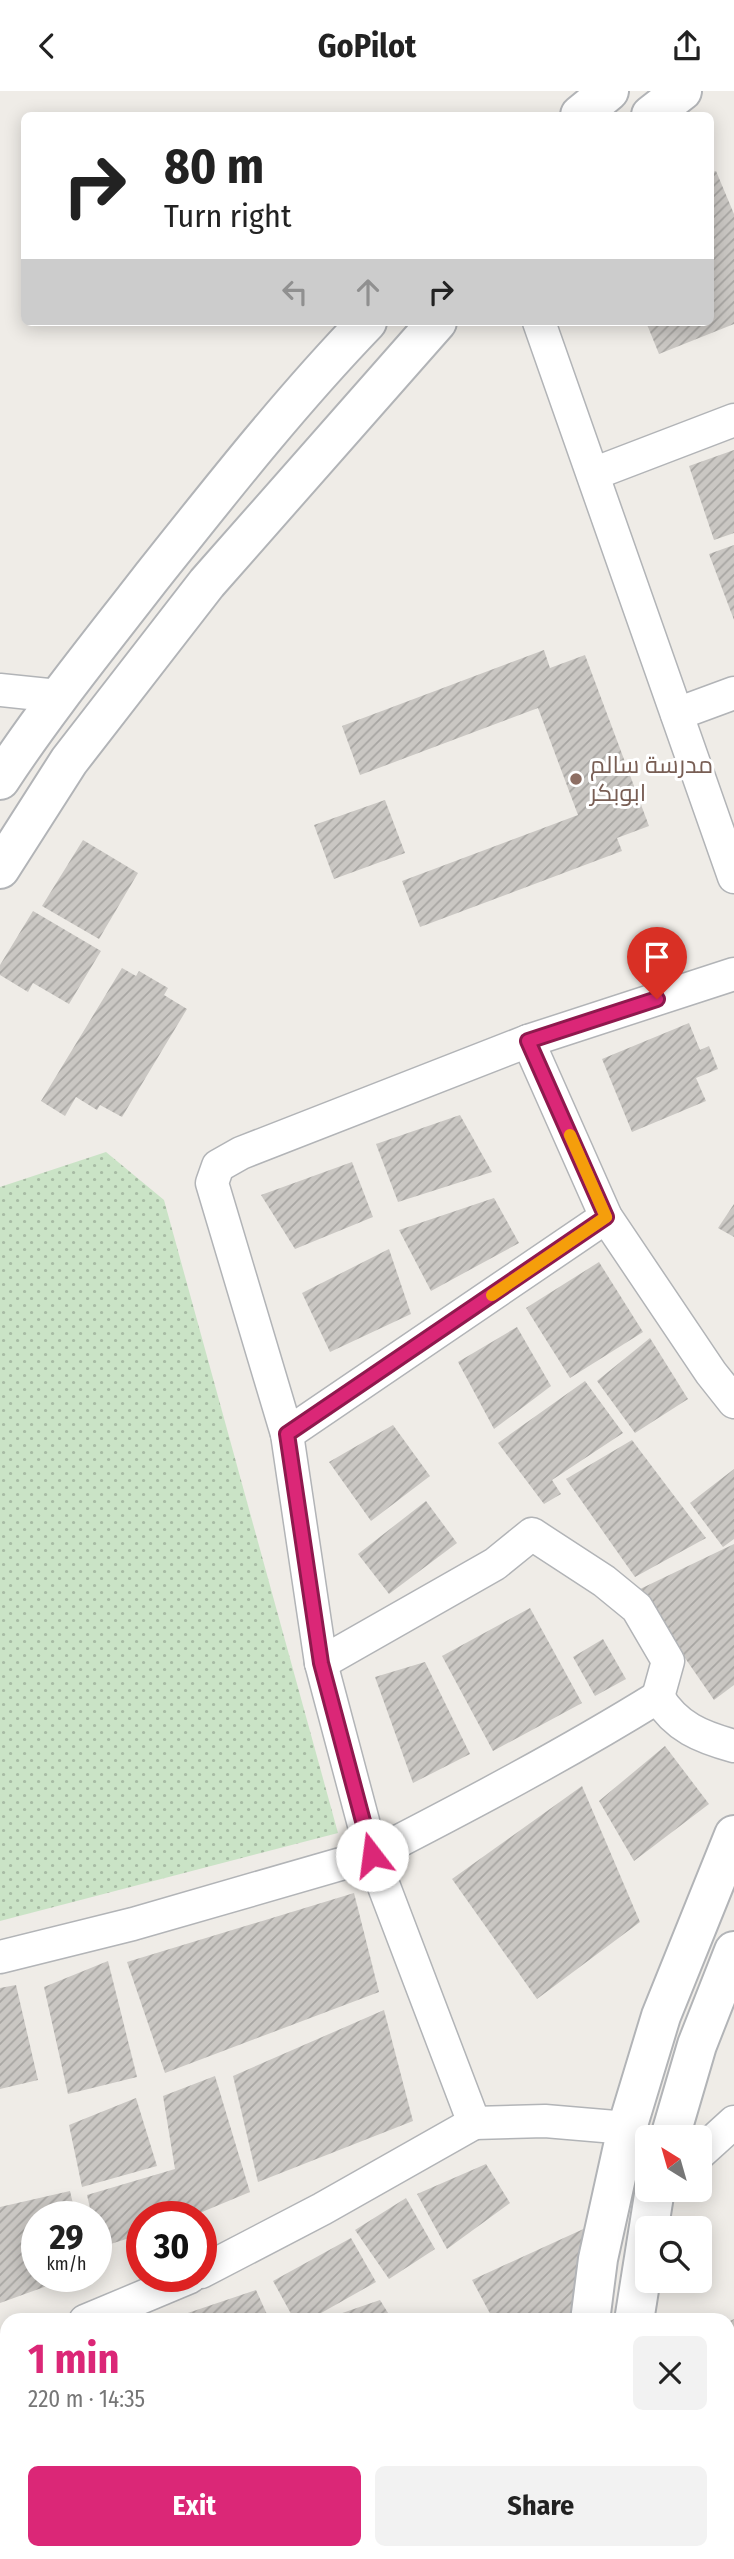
<!DOCTYPE html>
<meta charset="utf-8">
<style>
body{margin:0;font-family:"Fira Sans Condensed",Cairo,sans-serif;background:#f2f2f2;color:#222;height:100vh;display:flex;flex-direction:column;font-size:26px;white-space:nowrap}
*{box-sizing:border-box;margin:0}
p{font-size:23px;color:#767676}
.icon{flex:none;width:38px;height:38px;fill:none;stroke:currentColor;stroke-width:2;stroke-linecap:round;stroke-linejoin:round}
.map{position:relative;flex:1;overflow:hidden}
.side{position:absolute;left:0px;top:2222px;width:735px;height:247px;display:flex;flex-direction:column;background:#fff;border-radius:21px 21px 0 0;box-shadow:0 4px 18px #0003}
.side>*{flex:none}
.top-card{position:absolute;left:21px;top:21px;width:693px;height:214px;border-radius:10px;box-shadow:0 4px 18px #0003;background:#fff;color:#222;overflow:hidden}
.needle{width:46px;rotate:323deg}
.controls{position:absolute;left:635px;top:2034px;display:grid;gap:14px}
.controls a{display:grid;place-items:center;width:77px;height:77px;border-radius:10px;background:#fff;box-shadow:0 4px 18px #0003;font-size:35px}
.speed{position:absolute;left:21px;top:2110px;display:flex;gap:14px;font-size:35px;font-weight:700;text-align:center}
.speed>*{display:grid;place-content:center;width:91px;height:91px;border-radius:50%;background:#fff;box-shadow:0 4px 18px #0003;line-height:1}
.speed small{font-size:18px;font-weight:400}
.speed .limit{border:10px solid #d22;background:#fff;color:#111}
.pin{position:absolute;display:grid;place-items:center;width:60px;height:60px;color:#fff;margin:-72px -30px;border-radius:50% 50% 50% 0;rotate:-45deg;box-shadow:0 0 7px #0007}
.pin .icon{rotate:45deg}
.me{position:absolute;width:77px;margin:-38px;rotate:345deg;stroke-linejoin:round;filter:drop-shadow(0 0 5px #0008)}
.turn{display:flex;align-items:center;gap:24px;height:147px;padding:0 28px;font-size:32px}
.turn .icon{width:91px;height:91px;stroke-width:2.5}
.turn b{display:block;font-size:49px;line-height:60px}
.lanes{display:flex;align-items:center;height:66px;padding:0 28px;background:#0003;justify-content:center;gap:35px;direction:ltr}
.lanes .off{opacity:.35}
.round{display:grid;place-items:center;flex:none;width:74px;height:74px;border-radius:10px;background:#f2f2f2}
.headline{display:flex;align-items:center;justify-content:space-between;height:119px;padding:0 28px}
h1{font-size:42px;font-weight:700;line-height:52px;color:#db2777}
.cta{display:flex;gap:14px;margin-top:auto;padding:14px 28px}
.cta a{flex:1;height:80px;border-radius:10px;background:#db2777;color:#fff;font-size:28px;font-weight:700;line-height:80px;text-align:center}
.cta a+a{background:#f2f2f2;color:#222}
header{display:flex;justify-content:space-between;align-items:center;height:91px;padding:0 28px;background:#fff;font-size:32px;font-weight:700}
.map>svg:first-child{display:block}
.grass{fill:url(#grass-dots)}
.building{fill:url(#building-hatch)}
.lines{fill:none;stroke-linecap:round;stroke-linejoin:round}
.minor-casing{stroke:#b2b4b7;stroke-width:35}
.tertiary-casing{stroke:#b2b4b7;stroke-width:42}
.minor{stroke:#fff;stroke-width:32}
.tertiary{stroke:#fff;stroke-width:38}
.route-casing{stroke:#8e194d;stroke-width:18}
.route{stroke:#db2777;stroke-width:12}
.slow{stroke:#f59e0b;stroke-width:12}
.education-dot{fill:#8d6e63;stroke:#fff;stroke-width:2.5}
.labels{text-anchor:middle;stroke-width:6;stroke-linejoin:round;paint-order:stroke}
.education-label{font-size:24px;fill:#785e54;stroke:#fff;text-anchor:start}
</style>
<header><svg class="icon" aria-label="back" viewBox="0 0 24 24"><path d="M15 5l-7 7 7 7"/></svg>GoPilot<svg class="icon" aria-label="share" viewBox="0 0 24 24"><path d="M12 15V3M7 8l5-5 5 5M5 13v7h14v-7"/></svg></header>
<div class="map">
<svg width="734" height="2468" viewBox="0 0 734 2468">
<defs>
<pattern id="grass-dots" width="8" height="8" patternUnits="userSpaceOnUse" patternTransform="scale(1.75)"><rect width="8" height="8" fill="#cae3c6"/><path d="M2 2h.1M6 6h.1" fill="none" stroke="#a7bba4" stroke-width="1.8" stroke-linecap="round"/></pattern>
<pattern id="building-hatch" width="6" height="6" patternUnits="userSpaceOnUse" patternTransform="scale(1.75)"><rect width="6" height="6" fill="#cac7c3"/><path d="M-1 1l2-2M0 6l6-6M5 7l2-2" fill="none" stroke="#a7a5a2"/></pattern>
</defs>
<rect width="100%" height="100%" fill="#efece7"/>
<path class="grass" d="M106 1061 164 1109 338 1742 0 1830V1096Z"/>
<g class="building">
<path d="M716 80 734 123V233L659 263 646 231H710V82Z"/>
<path d="M734 359V442L714 449 689 375Z"/>
<path d="M734 454V529L709 463Z"/>
<path d="M544 559 550 577 585 564 649 735 617 747 622 760 420 836 402 790 578 724 538 617 360 684 342 635Z"/>
<path d="M385 709 405 762 334 788 314 734Z"/>
<path d="M83 749 138 782 99 848 42 815Z"/>
<path d="M33 820 101 860 69 913 33 892 28 901 0 884V874Z"/>
<path d="M122 877 136 885 139 880 168 897 164 904 187 918 122 1026 100 1014 97 1019 76 1006 65 1025 41 1010Z"/>
<path d="M689 932 700 959 709 955 718 978 696 987 706 1010 632 1041 602 968Z"/>
<path d="M460 1024 492 1081 398 1111 376 1053Z"/>
<path d="M352 1071 373 1126 295 1158 261 1104Z"/>
<path d="M494 1107 519 1152 431 1200 399 1139Z"/>
<path d="M734 1113V1146L718 1137Z"/>
<path d="M389 1158 411 1223 330 1261 302 1202Z"/>
<path d="M599 1171 643 1241 570 1287 526 1217Z"/>
<path d="M517 1236 551 1295 494 1338 458 1271Z"/>
<path d="M650 1247 688 1308 635 1342 597 1290Z"/>
<path d="M585 1290 623 1342 552 1389 561 1403 544 1413 498 1352Z"/>
<path d="M393 1334 430 1385 371 1430 329 1371Z"/>
<path d="M632 1349 706 1447 635 1486 566 1388Z"/>
<path d="M734 1378V1448L723 1456 690 1412Z"/>
<path d="M426 1410 457 1452 389 1503 358 1463Z"/>
<path d="M734 1453V1594L714 1609 638 1499Z"/>
<path d="M530 1517 582 1612 493 1660 442 1565Z"/>
<path d="M603 1548 626 1588 595 1605 573 1566Z"/>
<path d="M425 1571 470 1663 413 1692 375 1586Z"/>
<path d="M665 1655 709 1713 634 1770 599 1710Z"/>
<path d="M582 1695 640 1831 537 1908 452 1788Z"/>
<path d="M354 1802 379 1901 165 1982 127 1871Z"/>
<path d="M108 1870 137 1986 68 2003 44 1896Z"/>
<path d="M16 1894 38 1989 0 1998V1897Z"/>
<path d="M384 1919 413 2030 258 2091 233 1985Z"/>
<path d="M215 1985 250 2101 190 2126H142V2143L98 2157 96 2126H92L87 2104 175 2078 163 2005Z"/>
<path d="M136 2007 157 2075 82 2096 69 2034Z"/>
<path d="M486 2073 510 2112 447 2158 417 2103Z"/>
<path d="M70 2100 76 2126H37V2186H72L0 2212V2116Z"/>
<path d="M406 2107 435 2158 389 2188 355 2139Z"/>
<path d="M590 2135 576 2230H494L472 2189Z"/>
<path d="M351 2147 376 2191 307 2230H295L273 2190Z"/>
<path d="M256 2199 270 2230H167V2229Z"/>
<path d="M380 2209 393 2230H322V2229Z"/>
<path d="M734 2228V2403L728 2404V2231Z"/>
<path d="M148 2462H222L223 2468H150Z"/>
<path d="M231 2462H257V2463L242 2468H232Z"/>
<path d="M293 2462H319L321 2468H278Z"/>
<path d="M326 2462H505L507 2468H327Z"/>
<path d="M513 2462H559L557 2468H515Z"/>
</g>
<g class="lines">
<g class="minor-casing">
<g id="minor">
<path d="M539 231 734 786"/>
<path d="M593 383 734 329"/>
<path d="M0 599 58 605"/>
<path d="M677 623 734 602"/>
<path d="M528 950 606 1126 711 1282 734 1311"/>
<path d="M287 1343 606 1126"/>
<path d="M321 1572 495 1473 532 1443 604 1490 637 1517 668 1570 658 1606"/>
<path d="M0 1866 133 1833 372 1764 321 1572 287 1343 212 1092 218 1075 241 1062 528 950 734 883"/>
<path d="M474 2032 545 2030 627 2037"/>
<path d="M700 2062 734 2031"/>
<path d="M201 2181 322 2118 474 2032 372 1764C469 1714 566 1663 658 1606 676 1636 701 1646 734 1655"/>
<path d="M85 2230 190 2186"/>
<path d="M0 2260 7 2258"/>
<path d="M0 2450 7 2448"/>
<path d="M89 2462 91 2468"/>
<path d="M706 2468 734 2461"/>
</g>
</g>
<g class="tertiary-casing">
<g id="tertiary">
<path d="M580 24 609 0"/>
<path d="M651 24 682 0"/>
<path d="M0 689C46 619 99 554 150 488 220 400 289 312 367 231"/>
<path d="M0 778 69 670 207 492 437 231"/>
<path d="M670 2046 697 1954 734 1860"/>
<path d="M590 2230 598 2168 627 2037 661 1925 734 1744"/>
<path d="M634 2230 655 2098"/>
<path d="M583 2462 584 2468"/>
<path d="M622 2462V2468"/>
</g>
</g>
<use href="#minor" class="minor"/>
<use href="#tertiary" class="tertiary"/>
</g>
<g class="lines">
<g class="route-casing">
<path id="route" d="M372 1764 321 1572 287 1343 606 1126 528 950 657 908"/>
</g>
<use href="#route" class="route"/>
<path class="slow" d="M492 1204 606 1126 570 1044"/>
</g>
<circle class="education-dot" cx="576" cy="688" r="7"/>
<g class="labels">
<g class="education-label">
<text x="590" y="682">مدرسة سالم<tspan x="590" dy="28">ابوبكر</tspan></text>
</g>
</g>
</svg>
<div class="controls">
<a><svg class="needle" viewBox="-14 -14 28 28"><path d="M0-13l5 13h-10z" fill="#e53935"/><path d="M0 13l5-13h-10z" fill="#767676"/></svg></a>
<a><svg class="icon" aria-label="search" viewBox="0 0 24 24"><circle cx="10" cy="10" r="6"/><path d="M15 15l6 6"/></svg></a>
</div>
<div class="speed"><div>29<small>km/h</small></div><div class="limit">30</div></div>
<div class="pin" style="left:657px;top:908px;background:#d93025"><svg class="icon" aria-label="arrive" viewBox="0 0 24 24"><path d="M6 21V4h12l-3 4 3 4H6"/></svg></div>
<svg class="me" style="left:372px;top:1764px" viewBox="-20 -20 40 40"><circle r="19" fill="#fff"/><path d="M0-13L10 11 0 6-10 11z" fill="#db2777"/></svg>
<div class="top-card">
<div class="turn"><svg class="icon" aria-label="right" viewBox="0 0 24 24"><path d="M7 20v-9h11M14 6l5 5-5 5"/></svg><div><b>80 m</b>Turn right</div></div>
<div class="lanes"><svg class="icon off" aria-label="left" viewBox="0 0 24 24"><path d="M17 20v-9H6M10 6l-5 5 5 5"/></svg><svg class="icon off" aria-label="ahead" viewBox="0 0 24 24"><path d="M12 20V5M6 11l6-6 6 6"/></svg><svg class="icon" aria-label="right" viewBox="0 0 24 24"><path d="M7 20v-9h11M14 6l5 5-5 5"/></svg></div>
</div>
<section class="side">
<div class="headline"><div><h1>1 min</h1><p>220 m · 14:35</p></div><a class="round"><svg class="icon" aria-label="close" viewBox="0 0 24 24"><path d="M6 6l12 12M18 6L6 18"/></svg></a></div>
<div class="cta"><a>Exit</a><a>Share</a></div>
</section>
</div>
